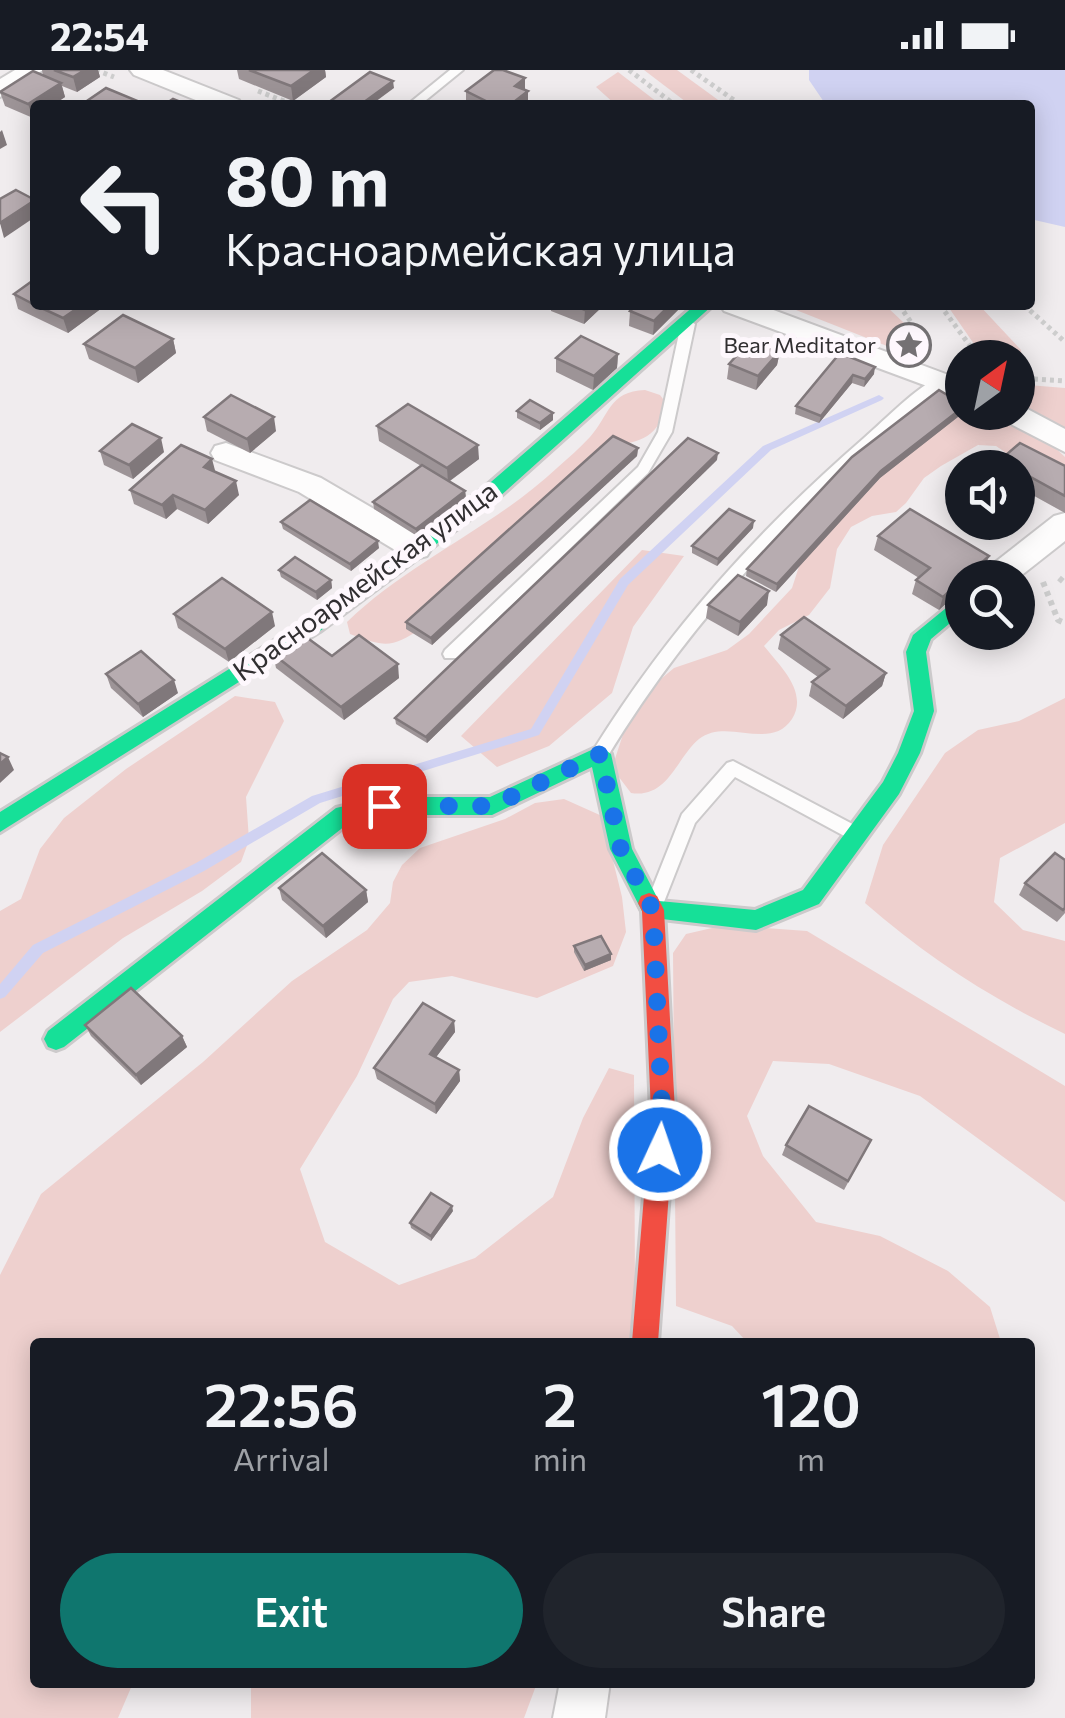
<!DOCTYPE html>
<meta charset="utf-8">
<style>
body{margin:0;font-family:Commissioner,sans-serif;background:#20242c;color:#f1f3f6;height:100vh;display:flex;flex-direction:column;font-size:38px;white-space:nowrap}
*{box-sizing:border-box;margin:0}
p{font-size:32px;color:#9ea1a6}
.icon{flex:none;width:55px;height:55px;fill:none;stroke:currentColor;stroke-width:2;stroke-linecap:round;stroke-linejoin:round}
.map{position:relative;flex:1;overflow:hidden}
.details{position:absolute;left:30px;top:1268px;width:1005px;height:350px;display:flex;flex-direction:column;background:#171b24;border-radius:10px;box-shadow:0 5px 25px #0003}
.details>*{flex:none}
.hud{position:absolute;left:30px;top:30px;width:1005px;height:210px;border-radius:10px;box-shadow:0 5px 25px #0003;background:#171b24;color:#f1f3f6;overflow:hidden}
.needle{width:65px;rotate:33deg}
.fabs{position:absolute;left:945px;top:270px;display:grid;gap:20px}
.fabs a{display:grid;place-items:center;width:90px;height:90px;border-radius:50%;background:#171b24;box-shadow:0 5px 25px #0003;font-size:50px}
.pin{position:absolute;display:grid;place-items:center;width:85px;height:85px;color:#fff;margin:-42px;border-radius:20px;box-shadow:0 5px 15px #0006}
.me{position:absolute;width:110px;margin:-55px;rotate:3deg;stroke-linejoin:round;filter:drop-shadow(0 0 8px #0008)}
.turn{display:flex;align-items:center;gap:35px;height:210px;padding:0 30px;font-size:45px}
.turn .icon{width:130px;height:130px;stroke-width:2.5}
.turn b{display:block;font-size:70px;line-height:85px}
.eta{display:flex;justify-content:space-evenly;align-items:center;height:170px;text-align:center}
.eta b{font-size:60px;font-weight:600;line-height:70px}
.action{display:flex;gap:20px;margin-top:auto;padding:20px 30px}
.action a{flex:1;height:115px;border-radius:60px;background:#0f766e;color:#fff;font-size:40px;font-weight:600;line-height:115px;text-align:center}
.action a+a{background:#20242c;color:#f1f3f6}
.status{display:flex;justify-content:space-between;align-items:center;height:70px;padding:0 50px;background:#171b24;direction:ltr}
.status svg{height:28px;fill:currentColor}
.map>svg:first-child{display:block}
.green{fill:#eed0ce}
.water{fill:#d0d2f2}
.lines{fill:none;stroke-linecap:round;stroke-linejoin:round}
.stream{fill:#d0d2f2;fill-rule:evenodd}
.lane-casing{stroke:#cccacb;stroke-width:4}
.street-casing{stroke:#cccacb;stroke-width:4}
.fast-casing{stroke:#cccacb;stroke-width:6}
.jam-casing{stroke:#cccacb;stroke-width:6}
.path-far1{stroke:#cdcdcd;stroke-width:5;stroke-dasharray:4 4;stroke-linecap:butt}
.path{stroke:#cdcdcd;stroke-width:6;stroke-dasharray:5 5;stroke-linecap:butt}
.lane{fill:#fdfcfc;fill-rule:evenodd}
.street{fill:#fdfcfc;fill-rule:evenodd}
.fast{fill:#16e098;fill-rule:evenodd}
.jam{fill:#f24e42;fill-rule:evenodd}
.wall{fill:#9d9497}
.shaded-wall{fill:#80787b}
.building{fill:#b7acb0;stroke:#80787b;stroke-width:2.5}
.route{stroke:#1a73e8;stroke-width:18;stroke-dasharray:0 32.4}
.labels{text-anchor:middle;stroke-width:10;stroke-linejoin:round;paint-order:stroke}
.far-poi-label{font-size:22px;fill:#312f31;stroke:#fef8fd;text-anchor:end}
.street-label{font-size:28px;fill:#312f31;stroke:#fef8fd}
</style>
<div class="status"><b>22:54</b><svg viewBox="0 0 49 12"><path d="M0 12V9h3v3zM5 12V6h3v6zM10 12V3h3v9zM15 12V0h3v12zM26 1h20v11H26zM47 4h2v5h-2z"/></svg></div>
<div class="map">
<svg width="1065" height="1648" viewBox="0 0 1065 1648">
<rect width="100%" height="100%" fill="#f0ecee"/>
<g class="green">
<path d="M644 0H677L725 35H690Z"/>
<path d="M618 2 661 35H616L596 17Z"/>
<path d="M801 235H885L904 253 906 278H892L796 240Z"/>
<path d="M947 235H979L1021 280 1022 291 1018 295V288L983 287Z"/>
<path d="M1028 315 1065 318V358L1018 336V318Z"/>
<path d="M645 320 660 325 666 333C659 367 642 373 609 375L424 557C390 578 388 578 350 564L347 552C410 491 493 458 557 398 568 388 580 378 590 367 609 346 609 321 645 320Z"/>
<path d="M962 342C1001 343 1037 360 1065 387V407L1021 393 996 376 978 375 941 396 924 408 906 433 896 442 872 446 851 457 837 479 830 518 809 545 779 560 764 576C779 595 809 622 792 649 770 682 727 647 699 669 677 687 668 729 631 723L612 698 630 643 649 619 674 598 727 580 749 564 792 518 804 481 836 439Z"/>
<path d="M642 480 684 486 633 557 612 623 549 676 497 697 461 666Z"/>
<path d="M235 626 275 632 284 651 246 727 249 770 241 792 202 821 123 868 0 962V841L21 829 40 779 64 748 126 699Z"/>
<path d="M1065 628V753L1000 788 994 832 1023 860 1065 871V964C990 928 927 887 865 833L883 775 945 683 978 660 1019 651Z"/>
<path d="M564 729 602 746 622 827 626 862 613 896 537 928 452 906 409 912 393 929 357 1006 300 1099 325 1172 399 1215 475 1188 553 1127 583 1048 609 998 634 1005 635 1227 629 1272H35V1612L133 1613 118 1648H0V1205L41 1124 203 992 292 911 367 860 390 833 393 812 402 795 420 778 505 749 535 733Z"/>
<path d="M725 855 807 861 1065 1016V1132L920 1026 829 994 773 991 747 1046 763 1086 816 1152 880 1166 948 1201 990 1237 1001 1272H747L732 1256 676 1236 673 883 686 864Z"/>
<path d="M251 1613V1612L537 1613 524 1648H251Z"/>
</g>
<path class="water" d="M809 0H1065V157L1030 149V35H826L809 10Z"/>
<g class="lines">
<g class="stream">
<path d="M978 235H988L982 239 979 238Z"/>
<path d="M879 325 884 328 882 330 771 380 628 515 539 665 320 733 204 801 43 883 5 927 0 929V914L33 875 196 793 312 726 531 659 620 509 763 376Z"/>
</g>
<g class="lane-casing">
<g id="lane">
<path d="M450 0H463L420 35H407Z"/>
<path d="M688 250 695 254 672 362 648 403 457 588H445L443 584 445 580 638 397 658 362 681 254Z"/>
<path d="M941 306 946 307V313C809 429 700 534 606 689H594L592 684 594 679C669 559 757 461 864 368 886 349 916 317 941 306Z"/>
<path d="M733 691 860 758 863 763 860 768H848L735 707 695 753 662 837H650L647 832 682 744 727 693Z"/>
</g>
</g>
<g class="street-casing">
<g id="street">
<path d="M15 0H43L0 27V9Z"/>
<path d="M130 0H163L239 30 242 35H208L134 5Z"/>
<path d="M720 235H760L962 310V329L724 241Z"/>
<path d="M1018 334 1065 359V382L1001 349 997 342H1018Z"/>
<path d="M226 373 321 408 427 470 432 478 427 486 416 489 405 486 299 422 215 390 211 383 215 376Z"/>
<path d="M1065 443V471L1018 508H980L985 500 1054 446Z"/>
<path d="M560 1612H610L605 1648H553Z"/>
</g>
</g>
<g class="fast-casing">
<g id="fast">
<path d="M695 235H713L498 428 320 561 0 762V742L306 551 484 418Z"/>
<path d="M962 525V543L931 569 926 582 934 641 920 683 899 724 819 834 756 860 645 847 610 779 592 697 492 745H384L350 752 64 977 56 980 48 977 44 969 48 961 336 738 384 727H490L600 676 611 684 632 779 659 831 755 840 803 820 883 712 898 683 914 641 906 582 913 565Z"/>
</g>
</g>
<g class="jam-casing">
<path id="jam" d="M649 823 657 826 664 840 675 1041 658 1272H632L651 1041 642 841 638 833 641 826Z"/>
</g>
<g class="path-far1">
<path d="M96 0 114 7"/>
<path d="M629 0 675 35"/>
<path d="M691 0 741 35"/>
<path d="M258 21 294 35"/>
<path d="M899 235 927 275"/>
<path d="M940 235 979 288"/>
<path d="M1024 235 1065 272"/>
<path d="M1018 308 1065 311"/>
</g>
<g class="path">
<path d="M1059 508 1065 513"/>
<path d="M1043 512 1058 550 1065 553"/>
</g>
<use href="#lane" class="lane"/>
<use href="#street" class="street"/>
<use href="#fast" class="fast"/>
<use href="#jam" class="jam"/>
</g>
<g class="wall">
<path d="M42 0H98L100 7 77 22 62 16 65 27 53 35H35L33 48 5 36 0 22 43 6Z"/>
<path d="M237 0H325L326 7 293 31 239 9Z"/>
<path d="M525 8V20L528 21V35H466V21Z"/>
<path d="M14 224 35 235H106L68 263 18 239Z"/>
<path d="M551 235H604L584 254 551 241Z"/>
<path d="M678 240 653 265 629 256 630 241Z"/>
<path d="M173 269 176 283 138 313 89 289 84 274Z"/>
<path d="M780 281 777 295 756 320 727 309 729 294Z"/>
<path d="M840 283 874 304 864 317 852 313 819 353 795 344 796 336Z"/>
<path d="M618 284 617 298 593 320 556 302V288Z"/>
<path d="M517 341 553 343V350L540 360 517 348Z"/>
<path d="M963 343 880 408 776 522 746 506 747 499Z"/>
<path d="M204 347 276 361 250 383 207 361Z"/>
<path d="M377 356 479 389 450 411 465 421 466 428 417 466 374 439 373 432 421 396 379 371Z"/>
<path d="M638 378 637 386 432 575 406 559V552Z"/>
<path d="M100 381 164 382 133 409 104 395Z"/>
<path d="M717 390 427 673 396 654 395 648Z"/>
<path d="M1000 390 1065 396V443L1018 417V398H998Z"/>
<path d="M215 402 239 425 208 454 177 439 166 449 134 434 130 420Z"/>
<path d="M281 452 379 478 351 501 283 459Z"/>
<path d="M753 458 717 496 692 483V476Z"/>
<path d="M878 466 984 500 976 508H962V519L939 540 912 524 916 510 919 508 874 480Z"/>
<path d="M279 500 331 510 332 518 317 530 281 507Z"/>
<path d="M708 535H767L738 566 706 548Z"/>
<path d="M174 544 275 556 229 592 178 558Z"/>
<path d="M781 565 886 603 882 616 843 649 809 626 812 612 818 607 778 579Z"/>
<path d="M273 584 332 586 399 608 344 650 276 598Z"/>
<path d="M106 604 178 623 143 647 111 618Z"/>
<path d="M1065 790V843L1057 852 1019 825 1025 813Z"/>
<path d="M279 818 366 820 368 832 326 868 282 830Z"/>
<path d="M574 876 611 884V890L584 901 574 882Z"/>
<path d="M454 951 455 962 436 987 459 1000 460 1011 436 1044 377 1009 374 998Z"/>
<path d="M85 955 182 966 187 977 141 1015 91 966Z"/>
<path d="M871 1070 844 1120 782 1085 786 1075Z"/>
<path d="M453 1141 431 1171 411 1158 410 1153Z"/>
</g>
<g class="shaded-wall">
<path d="M85 0H98L100 7 77 22 73 7Z"/>
<path d="M314 0H325L326 7 293 31 291 16Z"/>
<path d="M525 8V22L515 16Z"/>
<path d="M393 11 394 18 371 35H360Z"/>
<path d="M61 13 65 27 53 35H35V46L33 48 28 34Z"/>
<path d="M528 21V35H510Z"/>
<path d="M2 60 7 75 0 79V62Z"/>
<path d="M35 130V147L4 168 0 153Z"/>
<path d="M82 235H106L68 263 63 248Z"/>
<path d="M590 235H604L584 254 585 240Z"/>
<path d="M670 235H679L678 240 653 265 654 251Z"/>
<path d="M173 269 176 283 138 313 135 298Z"/>
<path d="M780 281 777 295 756 320 758 306Z"/>
<path d="M618 284 617 298 593 320 594 306Z"/>
<path d="M875 297 874 304 864 317 865 309Z"/>
<path d="M853 305 852 313 819 353 821 346Z"/>
<path d="M962 338 963 343 880 408 776 522 777 514 881 401Z"/>
<path d="M553 343V350L540 360V353Z"/>
<path d="M274 347 276 361 250 383 247 369Z"/>
<path d="M161 368 164 382 133 409 129 395Z"/>
<path d="M478 375 479 389 448 412 447 398Z"/>
<path d="M638 378 637 386 432 575 431 568Z"/>
<path d="M718 383 717 390 427 673 426 667Z"/>
<path d="M212 389 216 404 204 397Z"/>
<path d="M236 411 239 425 208 454 205 440Z"/>
<path d="M465 421 466 428 417 466 416 459Z"/>
<path d="M173 425 177 439 166 449 162 435Z"/>
<path d="M754 451 753 458 717 496 718 489Z"/>
<path d="M378 471 379 478 351 501 350 494Z"/>
<path d="M989 486 984 500 976 508H965Z"/>
<path d="M331 510 332 518 317 530 316 522Z"/>
<path d="M962 510V519L939 540 943 527Z"/>
<path d="M769 521 767 535 738 566 740 552Z"/>
<path d="M272 542 275 556 229 592 225 579Z"/>
<path d="M398 594 399 608 344 650 341 637Z"/>
<path d="M886 603 882 616 843 649 846 636Z"/>
<path d="M174 610 178 623 143 647 138 634Z"/>
<path d="M8 687 14 700 0 713V694Z"/>
<path d="M366 820 368 832 326 868 323 856Z"/>
<path d="M611 884V890L584 901 585 895Z"/>
<path d="M454 951 455 962 431 994 430 984Z"/>
<path d="M182 966 187 977 141 1015 136 1005Z"/>
<path d="M459 1000 460 1011 436 1044 435 1034Z"/>
<path d="M452 1136 453 1141 431 1171V1166Z"/>
</g>
<g class="building">
<path d="M54 0H85L73 7Z"/>
<path d="M249 0H314L291 16Z"/>
<path d="M494 0H503L525 8 515 16 528 21 510 35H494L466 21Z"/>
<path d="M33 1 61 13 28 34 0 22Z"/>
<path d="M370 2 393 11 360 35H325Z"/>
<path d="M106 18 140 32 136 35H81Z"/>
<path d="M173 29 188 35H164Z"/>
<path d="M16 120 35 130 0 153V129Z"/>
<path d="M35 209V235L14 224Z"/>
<path d="M35 235H82L63 248Z"/>
<path d="M573 235H590L585 240Z"/>
<path d="M636 235H670L654 251 630 241Z"/>
<path d="M123 245 173 269 135 298 84 274Z"/>
<path d="M581 266 618 284 594 306 556 288Z"/>
<path d="M751 270 780 281 758 306 729 294Z"/>
<path d="M840 283 875 297 865 309 853 305 821 346 796 336Z"/>
<path d="M939 320 962 334V338L881 401 777 514 747 499 852 387Z"/>
<path d="M231 325 274 347 247 369 204 347Z"/>
<path d="M530 330 553 343 540 353 517 341Z"/>
<path d="M408 334 478 375 447 398 377 356Z"/>
<path d="M132 354 161 368 129 395 100 381Z"/>
<path d="M613 366 638 378 431 568 406 552Z"/>
<path d="M688 368 718 383 426 667 395 648Z"/>
<path d="M1020 373 1065 396V426L1018 400V398H1013L1000 390Z"/>
<path d="M181 375 212 389 204 397 236 411 205 440 173 425 162 435 130 420Z"/>
<path d="M422 395 465 421 416 459 373 432Z"/>
<path d="M310 430 378 471 350 494 281 452Z"/>
<path d="M729 439 754 451 718 489 692 476Z"/>
<path d="M910 439 989 486 965 508H962V510L943 527 916 510 930 498 878 466Z"/>
<path d="M295 487 331 510 316 522 279 500Z"/>
<path d="M738 505 769 521 740 552 708 535Z"/>
<path d="M222 508 272 542 225 579 174 544Z"/>
<path d="M804 547 886 603 846 636 812 612 829 599 781 565Z"/>
<path d="M302 564 332 586 359 565 398 594 341 637 273 584Z"/>
<path d="M141 581 174 610 138 634 106 604Z"/>
<path d="M0 683 8 687 0 694Z"/>
<path d="M322 783 366 820 323 856 279 818Z"/>
<path d="M1055 783 1065 790V838L1063 840 1025 813Z"/>
<path d="M601 866 611 884 585 895 574 876Z"/>
<path d="M131 918 182 966 136 1005 85 955Z"/>
<path d="M423 933 454 951 430 984 459 1000 435 1034 374 998Z"/>
<path d="M809 1036 871 1070 848 1111 786 1075Z"/>
<path d="M431 1123 452 1136 431 1166 410 1153Z"/>
</g>
<g class="lines">
<path class="route" d="M384 736H492L600 684 621 780 653 840 662 1041 660 1080"/>
</g>
<defs>
<g id="sight-ring" transform="scale(2.25)"><circle r="9.5" fill="#fef8fd" stroke="#747173" stroke-width="1.5"/><path d="M0-6L1.8-2.2L6-1.7L2.9 1.2L3.7 5.4L0 3.3L-3.7 5.4L-2.9 1.2L-6-1.7L-1.8-2.2Z" fill="#747173"/></g>
</defs>
<g fill-rule="evenodd">
<use href="#sight-ring" x="909" y="275"/>
</g>
<g class="labels">
<g class="far-poi-label">
<text x="876" y="283">Bear Meditator</text>
</g>
<g class="street-label">
<text transform="translate(365 511) rotate(-36)" y="10">Красноармейская улица</text>
</g>
</g>
</svg>
<div class="fabs">
<a><svg class="needle" viewBox="-14 -14 28 28"><path d="M0-13l5 13h-10z" fill="#e53935"/><path d="M0 13l5-13h-10z" fill="#9ea1a6"/></svg></a>
<a><svg class="icon" aria-label="sound" viewBox="0 0 24 24"><path d="M4 9h4l5-4v14l-5-4H4zM17 9q2 3 0 6"/></svg></a>
<a><svg class="icon" aria-label="search" viewBox="0 0 24 24"><circle cx="10" cy="10" r="6"/><path d="M15 15l6 6"/></svg></a>
</div>
<div class="pin" style="left:384px;top:736px;background:#d93025"><svg class="icon" aria-label="arrive" viewBox="0 0 24 24"><path d="M6 21V4h12l-3 4 3 4H6"/></svg></div>
<svg class="me" style="left:660px;top:1080px" viewBox="-20 -20 40 40"><circle r="17" fill="#1a73e8" stroke="#fff" stroke-width="3"/><path d="M0-11L8 9 0 5-8 9z" fill="#fff"/></svg>
<div class="hud">
<div class="turn"><svg class="icon" aria-label="left" viewBox="0 0 24 24"><path d="M17 20v-9H6M10 6l-5 5 5 5"/></svg><div><b>80 m</b>Красноармейская улица</div></div>
</div>
<section class="details">
<div class="eta">
<div><b>22:56</b><p>Arrival</p></div>
<div><b>2</b><p>min</p></div>
<div><b>120</b><p>m</p></div>
</div>
<div class="action"><a>Exit</a><a>Share</a></div>
</section>
</div>
